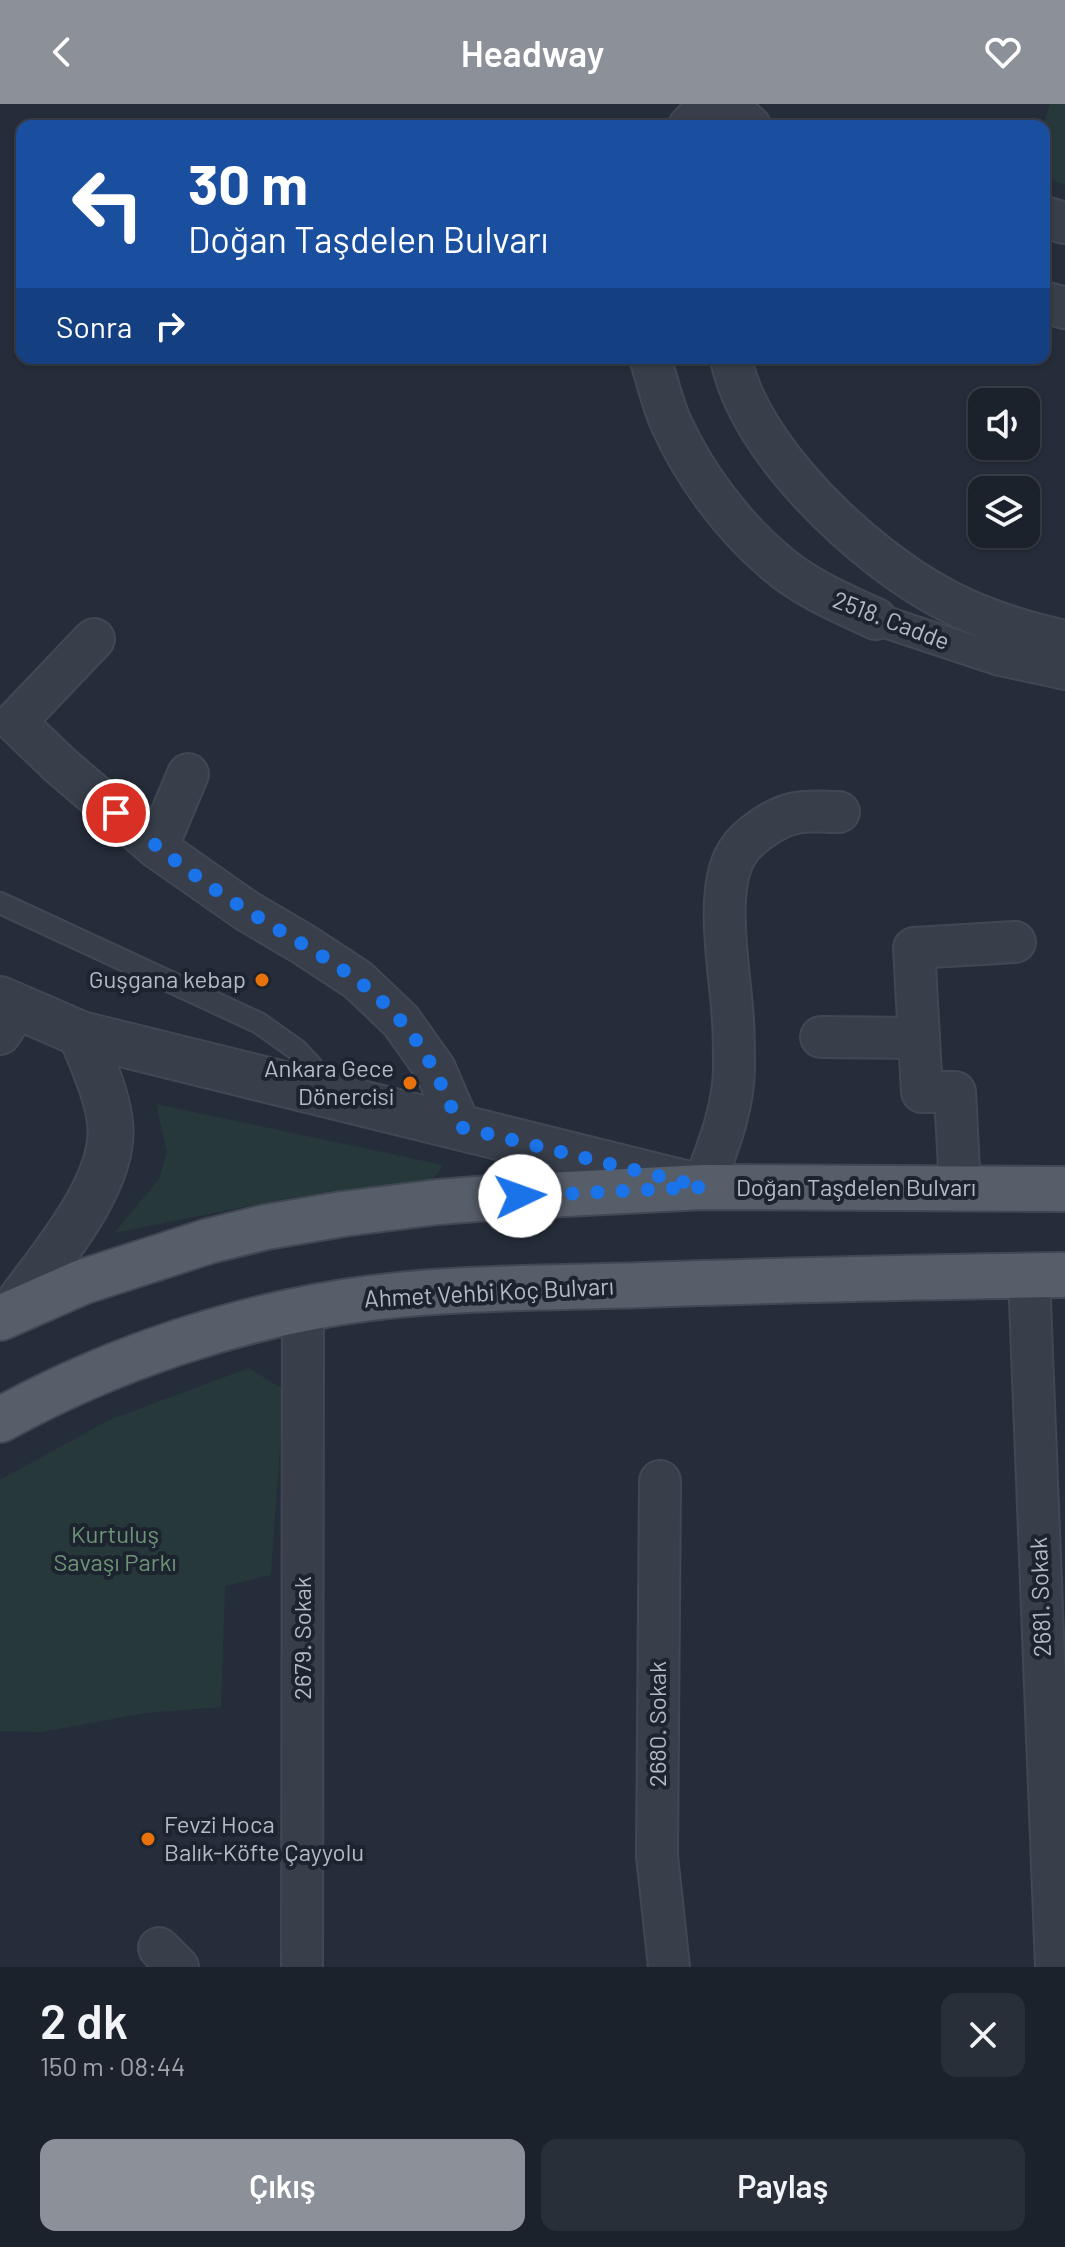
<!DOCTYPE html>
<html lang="tr">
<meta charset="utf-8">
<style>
body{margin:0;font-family:Barlow,sans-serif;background:#292f38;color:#f1f3f6;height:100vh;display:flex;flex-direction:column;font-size:30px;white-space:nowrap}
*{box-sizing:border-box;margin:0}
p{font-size:26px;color:#a0a4a9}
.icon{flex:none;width:44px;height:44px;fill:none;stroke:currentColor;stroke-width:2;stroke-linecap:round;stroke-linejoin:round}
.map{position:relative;height:1863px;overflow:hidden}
.details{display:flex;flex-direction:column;background:#1c222c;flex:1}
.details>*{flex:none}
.guide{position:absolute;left:16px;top:16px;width:1034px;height:244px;border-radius:16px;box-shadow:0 2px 6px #0004,0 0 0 2px #3a3f48;background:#1a4fa0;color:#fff;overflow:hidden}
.fabs{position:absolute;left:968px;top:284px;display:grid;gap:16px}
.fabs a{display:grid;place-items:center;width:72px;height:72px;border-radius:16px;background:#1c222c;box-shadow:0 2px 6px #0004,0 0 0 2px #3a3f48;font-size:40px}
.pin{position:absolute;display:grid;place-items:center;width:68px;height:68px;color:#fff;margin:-34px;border:4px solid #fff;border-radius:50%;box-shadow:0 2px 8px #0007}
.me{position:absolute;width:88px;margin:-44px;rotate:87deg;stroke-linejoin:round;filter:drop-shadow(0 0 6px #0008)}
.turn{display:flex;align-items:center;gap:28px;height:168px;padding:0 40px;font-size:36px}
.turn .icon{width:104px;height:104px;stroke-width:2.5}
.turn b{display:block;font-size:56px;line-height:68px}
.then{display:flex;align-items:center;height:76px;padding:0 40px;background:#0003;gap:16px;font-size:30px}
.round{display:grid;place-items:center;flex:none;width:84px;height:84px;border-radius:16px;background:#292f38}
.headline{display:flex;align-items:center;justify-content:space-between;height:136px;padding:0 40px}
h1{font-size:48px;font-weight:600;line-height:60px}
.button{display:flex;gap:16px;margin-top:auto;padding:16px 40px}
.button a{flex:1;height:92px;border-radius:16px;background:#8c9099;color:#fff;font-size:32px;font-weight:600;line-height:92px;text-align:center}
.button a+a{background:#292f38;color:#f1f3f6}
header{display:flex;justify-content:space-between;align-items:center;height:104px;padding:0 40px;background:#8c9099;color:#fff;font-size:36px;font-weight:600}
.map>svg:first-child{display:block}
.green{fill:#27383b}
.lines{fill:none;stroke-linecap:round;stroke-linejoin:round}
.service-casing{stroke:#414853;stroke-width:24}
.pedestrian-casing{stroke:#414853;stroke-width:34}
.minor-casing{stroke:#414853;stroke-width:44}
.tertiary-casing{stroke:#414853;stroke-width:48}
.primary-casing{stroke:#414853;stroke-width:48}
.service{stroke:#383f4a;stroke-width:20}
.pedestrian{stroke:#383f4a;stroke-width:30}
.minor{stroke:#383f4a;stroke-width:40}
.tertiary{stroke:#383f4a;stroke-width:44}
.primary{stroke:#565e6a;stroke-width:44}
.route{stroke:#1a73e8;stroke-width:14;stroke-dasharray:0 25.2}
.food-dot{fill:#e8710a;stroke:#1d242f;stroke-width:3}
.labels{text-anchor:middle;stroke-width:8;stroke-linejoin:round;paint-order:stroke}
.street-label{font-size:24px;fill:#b4bac6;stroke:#1d242f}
.poi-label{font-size:24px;fill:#b4bac6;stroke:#1d242f;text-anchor:end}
.park-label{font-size:24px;fill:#6d9476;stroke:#1d242f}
</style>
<header><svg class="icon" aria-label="back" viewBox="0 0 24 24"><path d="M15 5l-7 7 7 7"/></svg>Headway<svg class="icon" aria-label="heart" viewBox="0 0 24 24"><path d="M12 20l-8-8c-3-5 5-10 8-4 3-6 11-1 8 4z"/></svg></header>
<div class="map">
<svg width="1065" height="1863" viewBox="0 0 1065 1863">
<rect width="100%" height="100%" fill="#252d3a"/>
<g class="green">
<path d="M1050 0H1065V81L1044 72 1043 22Z"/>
<path d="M156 1000 443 1061 430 1080 289 1094 114 1129 159 1075 167 1048Z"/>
<path d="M249 1264 284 1286 271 1471 225 1482 221 1603 145 1609 42 1628 0 1627V1376L109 1316Z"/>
</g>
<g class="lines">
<g class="service-casing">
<path id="service" d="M0 799 259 919 297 946 311 961 326 989"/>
</g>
<g class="pedestrian-casing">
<path id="pedestrian" d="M876 515 1000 556 1065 570"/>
</g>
<g class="minor-casing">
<g id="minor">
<path d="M725 0 750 22"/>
<path d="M689 22 711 0"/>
<path d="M1044 113 1065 119"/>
<path d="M1044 198 1065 204"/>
<path d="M650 254C657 275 662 299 671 319 694 370 731 420 774 457 803 483 841 499 876 515"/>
<path d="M731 254C748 345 864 453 944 495 981 515 1024 528 1065 537"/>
<path d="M94 535 15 618 61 662 157 744 247 807 303 840 358 876 401 917 435 965 460 1023"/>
<path d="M157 744 188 670"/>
<path d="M0 930 10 915 12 901"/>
<path d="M821 933 919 934"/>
<path d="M703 1083C717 1045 733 1007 734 966 734 950 734 933 733 917 731 873 713 787 737 749 747 732 777 712 796 709 809 706 825 708 839 708"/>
<path d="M960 1084 955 988H922L914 844 1015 838"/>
<path d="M1029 1172 1056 1863"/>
<path d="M660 1377 657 1752 669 1863"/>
<path d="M159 1844 178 1863"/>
<path d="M302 1863 303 1205"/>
</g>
</g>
<g class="tertiary-casing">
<g id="tertiary">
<path d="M0 895 81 930 685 1079"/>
<path d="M13 1206C47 1158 118 1079 110 1018 106 987 92 958 81 930"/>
</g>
</g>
<g class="primary-casing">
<g id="primary">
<path d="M0 1214 82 1178 209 1137 266 1123 343 1110 438 1098 490 1094 703 1083 1065 1085"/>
<path d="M0 1316C112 1254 244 1210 371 1194 461 1183 552 1184 642 1181 783 1176 924 1173 1065 1171"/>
</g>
</g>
<use href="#service" class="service"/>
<use href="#pedestrian" class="pedestrian"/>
<use href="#minor" class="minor"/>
<use href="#tertiary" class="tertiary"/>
<use href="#primary" class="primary"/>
</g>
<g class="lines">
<path class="route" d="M116 709C158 744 201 778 248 807 301 841 359 868 401 917 429 949 443 984 460 1023L703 1083 520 1092"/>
</g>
<g class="food-dot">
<circle cx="262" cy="876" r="8"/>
<circle cx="410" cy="979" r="8"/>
<circle cx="148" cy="1735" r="8"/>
</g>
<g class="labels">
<g class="street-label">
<text transform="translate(891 517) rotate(21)" y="8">2518. Cadde</text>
<text x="856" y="1092">Doğan Taşdelen Bulvarı</text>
<text transform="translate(489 1189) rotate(-3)" y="8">Ahmet Vehbi Koç Bulvarı</text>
<text transform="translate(1041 1493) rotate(-92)" y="8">2681. Sokak</text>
<text transform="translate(303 1534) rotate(-90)" y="8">2679. Sokak</text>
<text transform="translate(658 1620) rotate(-90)" y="8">2680. Sokak</text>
</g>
<g class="poi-label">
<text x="246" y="884">Guşgana kebap</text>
<text x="394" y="973">Ankara Gece<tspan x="394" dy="28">Dönercisi</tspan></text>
<text x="164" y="1729" text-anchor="start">Fevzi Hoca<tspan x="164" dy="28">Balık-Köfte Çayyolu</tspan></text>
</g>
<g class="park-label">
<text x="115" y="1439">Kurtuluş<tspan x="115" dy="28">Savaşı Parkı</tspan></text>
</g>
</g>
</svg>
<div class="fabs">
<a><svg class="icon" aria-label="sound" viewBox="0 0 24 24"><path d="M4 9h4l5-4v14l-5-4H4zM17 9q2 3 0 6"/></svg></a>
<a><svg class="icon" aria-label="layers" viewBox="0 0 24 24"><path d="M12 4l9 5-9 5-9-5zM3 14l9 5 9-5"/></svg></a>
</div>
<div class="pin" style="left:116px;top:709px;background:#d93025"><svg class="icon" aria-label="arrive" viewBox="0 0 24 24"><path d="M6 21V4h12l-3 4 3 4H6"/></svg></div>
<svg class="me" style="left:520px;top:1092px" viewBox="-20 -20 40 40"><circle r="19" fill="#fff"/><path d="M0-13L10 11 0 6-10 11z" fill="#1a73e8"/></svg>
<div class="guide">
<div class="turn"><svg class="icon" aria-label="left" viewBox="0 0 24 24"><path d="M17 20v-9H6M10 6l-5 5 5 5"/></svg><div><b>30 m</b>Doğan Taşdelen Bulvarı</div></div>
<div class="then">Sonra<svg class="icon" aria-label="right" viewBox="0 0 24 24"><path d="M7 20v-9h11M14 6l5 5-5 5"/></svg></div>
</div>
</div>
<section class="details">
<div class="headline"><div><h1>2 dk</h1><p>150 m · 08:44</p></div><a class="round"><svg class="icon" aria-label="close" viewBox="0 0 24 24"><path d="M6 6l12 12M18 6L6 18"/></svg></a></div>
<div class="button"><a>Çıkış</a><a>Paylaş</a></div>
</section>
